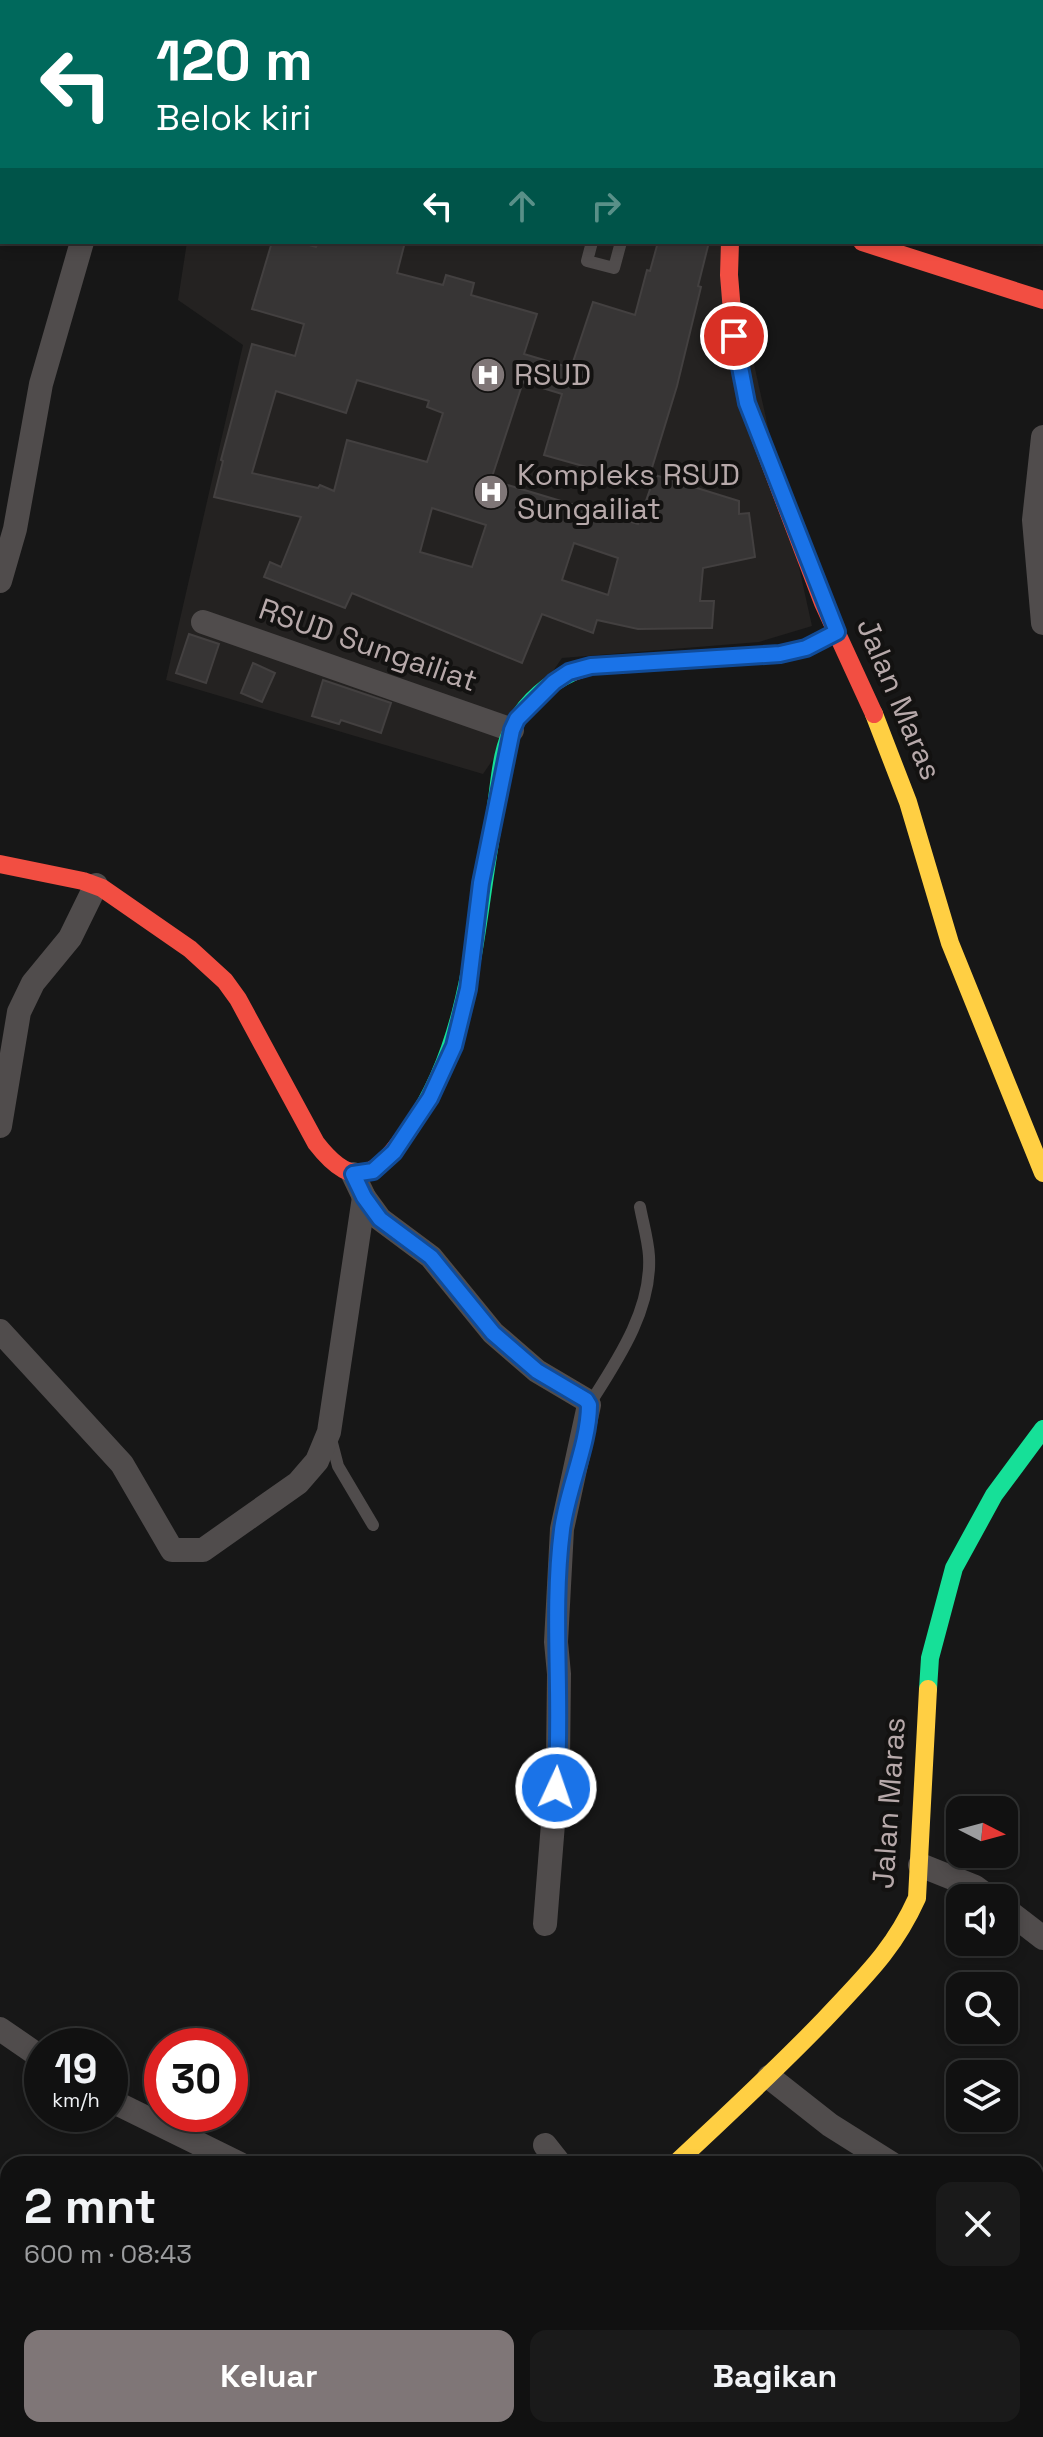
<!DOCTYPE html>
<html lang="id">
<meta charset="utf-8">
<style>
body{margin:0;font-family:"Space Grotesk",sans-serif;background:#1a1a1a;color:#f1f3f6;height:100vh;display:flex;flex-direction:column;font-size:30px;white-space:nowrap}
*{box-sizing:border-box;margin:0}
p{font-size:26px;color:#9c9d9f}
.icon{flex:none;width:44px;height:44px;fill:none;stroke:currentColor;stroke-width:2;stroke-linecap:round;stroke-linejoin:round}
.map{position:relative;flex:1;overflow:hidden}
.sheet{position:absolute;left:0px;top:2156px;width:1044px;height:282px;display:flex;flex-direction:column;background:#111;border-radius:24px 24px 0 0;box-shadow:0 4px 12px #0003,0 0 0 2px #303131}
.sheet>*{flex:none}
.hud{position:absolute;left:0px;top:0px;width:1044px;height:244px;box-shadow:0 4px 12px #0003,0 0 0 2px #303131;background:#00695c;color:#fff;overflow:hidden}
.needle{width:52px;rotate:96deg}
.fabs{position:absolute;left:946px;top:1796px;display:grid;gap:16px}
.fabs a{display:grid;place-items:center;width:72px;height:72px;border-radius:16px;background:#111;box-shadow:0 4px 12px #0003,0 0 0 2px #303131;font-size:40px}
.speed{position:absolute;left:24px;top:2028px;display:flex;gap:16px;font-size:40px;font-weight:700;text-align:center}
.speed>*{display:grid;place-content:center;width:104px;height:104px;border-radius:50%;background:#111;box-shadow:0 4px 12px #0003,0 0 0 2px #303131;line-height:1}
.speed small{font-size:20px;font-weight:400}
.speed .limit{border:12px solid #d22;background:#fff;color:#111}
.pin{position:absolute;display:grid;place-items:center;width:68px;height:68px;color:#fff;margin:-34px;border:4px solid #fff;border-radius:50%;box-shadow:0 2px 8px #0007}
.me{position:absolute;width:88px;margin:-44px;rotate:3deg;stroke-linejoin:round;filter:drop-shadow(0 0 6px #0008)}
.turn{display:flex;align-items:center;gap:28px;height:168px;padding:0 24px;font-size:36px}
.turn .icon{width:104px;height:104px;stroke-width:2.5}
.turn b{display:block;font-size:56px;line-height:68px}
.lanes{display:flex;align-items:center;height:76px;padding:0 24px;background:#0003;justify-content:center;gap:40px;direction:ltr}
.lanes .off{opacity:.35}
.round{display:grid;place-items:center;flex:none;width:84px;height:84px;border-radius:16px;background:#1a1a1a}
.summary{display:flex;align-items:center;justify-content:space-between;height:136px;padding:0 24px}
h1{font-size:48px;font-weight:700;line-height:60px}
.action{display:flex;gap:16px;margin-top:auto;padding:16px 24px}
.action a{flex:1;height:92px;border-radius:16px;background:#7f7677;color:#fff;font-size:32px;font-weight:700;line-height:92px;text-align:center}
.action a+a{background:#1a1a1a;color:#f1f3f6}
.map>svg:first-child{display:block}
.built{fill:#242221}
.building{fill:#373535;stroke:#434040;stroke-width:2;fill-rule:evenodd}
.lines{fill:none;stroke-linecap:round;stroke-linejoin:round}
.path{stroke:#514d4d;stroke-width:4;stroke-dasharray:4 6;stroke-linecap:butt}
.lane{stroke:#504c4c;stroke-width:12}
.street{stroke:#504c4c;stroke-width:24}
.fast{stroke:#16e098;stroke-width:18}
.slow{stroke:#ffcf43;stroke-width:18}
.jam{stroke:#f24e42;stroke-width:18}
.route-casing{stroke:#114b97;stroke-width:20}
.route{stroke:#1a73e8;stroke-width:14}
.labels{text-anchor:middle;stroke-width:8;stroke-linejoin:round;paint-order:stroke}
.poi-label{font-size:30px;fill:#b7a9aa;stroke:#131211;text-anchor:start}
.street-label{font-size:30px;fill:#b7a9aa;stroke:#131211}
</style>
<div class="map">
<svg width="1043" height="2437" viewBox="0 0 1043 2437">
<rect width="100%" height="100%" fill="#171717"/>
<path class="built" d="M187 242H727L812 626 759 642 562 658 483 774 166 680 243 345 178 300Z"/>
<g class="building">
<path d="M272 242H299L316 247 318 242H405L397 273 443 285 446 275 474 283 471 295 537 314 524 354 571 368 593 302 635 315 647 270 650 271 658 242H709L698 286 701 287 677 386 647 484 544 455 562 394 523 382 491 480 638 524 655 475 739 501V514L749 513 755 557 703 568 700 601H714L712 628 638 629 597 620 593 633 542 614 522 663 352 593 345 608 264 577 270 562 281 567 301 517 214 497 223 461 221 460 252 344 295 356 304 324 252 309ZM357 380 429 401 427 407 443 413 427 462 347 440 334 491 320 485 318 488 252 473 276 391 346 413ZM432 508 486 525 472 567 420 552ZM574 543 618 558 608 595 562 580Z"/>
<path d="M189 634 219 644 206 683 176 673Z"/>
<path d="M253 663 275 673 262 702 241 693Z"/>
<path d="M323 680 391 703 381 733 341 720 339 724 312 716Z"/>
</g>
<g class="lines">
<path class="path" d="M924 2V0"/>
<g class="lane">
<path d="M592 242 587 261 614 268 621 242"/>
<path d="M589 1405C617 1361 652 1310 649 1256 648 1240 643 1223 640 1207"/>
<path d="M331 1439 338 1466 373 1525"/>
<path d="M599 2437V2430"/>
<path d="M861 2437 868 2430"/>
</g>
<g class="street">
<path d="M572 2 573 0"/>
<path d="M1043 437 1034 520 1043 623"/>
<path d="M0 581 15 529 41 384 82 242"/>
<path d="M203 622 512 730"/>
<path d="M0 1126 19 1012 33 983 70 938 96 885"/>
<path d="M353 1174 364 1197 380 1219 431 1257 493 1333 537 1371 586 1400 589 1405 562 1529 556 1642 559 1674 558 1761 545 1924"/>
<path d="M0 1331 122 1464 172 1550H203L298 1483 317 1461 329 1432 364 1197"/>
<path d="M920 1865 975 1887 990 1898"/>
<path d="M1004 1908 1043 1938"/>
<path d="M0 2029 42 2058"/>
<path d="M769 2077 830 2125 892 2164"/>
<path d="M110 2100 240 2164"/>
<path d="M545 2145 560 2164"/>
<path d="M1036 2317 1043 2319"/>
</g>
<g class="fast">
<path d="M133 0 140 2"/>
<path d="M411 1127C474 1035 475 919 495 813 500 783 500 751 515 724 527 701 549 683 573 672"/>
<path d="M928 1689 930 1658 954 1568 994 1495 1043 1429"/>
</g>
<g class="slow">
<path d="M40 0 47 2"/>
<path d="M874 714 908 802 950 943 1043 1173"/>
<path d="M675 2164C726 2116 777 2069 825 2019 864 1977 893 1951 917 1898L928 1689"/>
</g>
<g class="jam">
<path d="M730 242 729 275 734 336 747 403 823 603 874 714"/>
<path d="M862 242 1043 300"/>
<path d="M573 672 591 666 780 654 806 648 837 632"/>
<path d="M0 864 83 881 102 888 190 949 225 981 238 999 316 1143C357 1196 379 1173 411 1127"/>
</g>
</g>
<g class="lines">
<g class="route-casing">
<path id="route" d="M556 1788C563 1702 551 1616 562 1530 567 1490 589 1444 589 1405L586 1400 537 1371 493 1333 431 1257 380 1219 364 1197 353 1174 373 1171 394 1152 430 1098 454 1046 468 989 481 883 512 730 517 719 554 682 569 672 591 666 780 654 806 648 837 632 747 403 734 336"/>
</g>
<use href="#route" class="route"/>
</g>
<defs>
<g id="hospital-disc" transform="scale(1.8)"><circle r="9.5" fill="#7f7677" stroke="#131211"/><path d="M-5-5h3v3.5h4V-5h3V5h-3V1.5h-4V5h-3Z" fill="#fff"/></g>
</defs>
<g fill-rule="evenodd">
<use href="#hospital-disc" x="488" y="375"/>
<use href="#hospital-disc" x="491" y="492"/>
</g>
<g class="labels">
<g class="poi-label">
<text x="514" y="385">RSUD</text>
<text x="517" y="485">Kompleks RSUD<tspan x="517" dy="34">Sungailiat</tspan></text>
</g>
<g class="street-label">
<text transform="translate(368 645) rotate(19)" y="10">RSUD Sungailiat</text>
<text transform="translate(899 699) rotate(67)" y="10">Jalan Maras</text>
<text transform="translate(889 1803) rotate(-86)" y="10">Jalan Maras</text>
</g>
</g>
</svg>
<div class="fabs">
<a><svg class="needle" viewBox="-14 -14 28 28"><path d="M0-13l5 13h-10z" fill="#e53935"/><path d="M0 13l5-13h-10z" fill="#9c9d9f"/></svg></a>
<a><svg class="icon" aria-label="sound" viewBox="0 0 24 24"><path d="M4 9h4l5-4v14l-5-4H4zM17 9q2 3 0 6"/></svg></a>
<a><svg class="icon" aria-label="search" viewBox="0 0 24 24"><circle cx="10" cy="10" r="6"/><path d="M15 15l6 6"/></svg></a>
<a><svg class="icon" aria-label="layers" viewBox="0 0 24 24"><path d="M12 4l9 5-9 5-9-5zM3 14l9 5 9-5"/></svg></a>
</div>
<div class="speed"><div>19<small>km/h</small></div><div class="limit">30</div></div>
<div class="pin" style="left:734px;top:336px;background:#d93025"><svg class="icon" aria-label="arrive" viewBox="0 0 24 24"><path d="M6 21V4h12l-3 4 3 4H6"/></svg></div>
<svg class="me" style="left:556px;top:1788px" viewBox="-20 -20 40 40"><circle r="17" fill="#1a73e8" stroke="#fff" stroke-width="3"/><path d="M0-11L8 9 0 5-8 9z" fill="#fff"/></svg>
<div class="hud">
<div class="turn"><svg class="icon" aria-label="left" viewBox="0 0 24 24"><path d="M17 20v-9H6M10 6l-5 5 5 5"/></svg><div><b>120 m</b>Belok kiri</div></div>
<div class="lanes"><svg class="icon" aria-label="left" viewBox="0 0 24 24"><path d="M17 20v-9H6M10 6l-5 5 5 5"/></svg><svg class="icon off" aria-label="ahead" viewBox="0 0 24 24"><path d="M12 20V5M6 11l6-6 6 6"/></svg><svg class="icon off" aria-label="right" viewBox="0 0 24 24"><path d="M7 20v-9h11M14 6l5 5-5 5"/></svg></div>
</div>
<section class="sheet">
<div class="summary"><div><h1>2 mnt</h1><p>600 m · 08:43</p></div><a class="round"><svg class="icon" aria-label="close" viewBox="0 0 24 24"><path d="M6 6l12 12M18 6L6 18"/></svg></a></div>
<div class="action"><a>Keluar</a><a>Bagikan</a></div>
</section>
</div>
